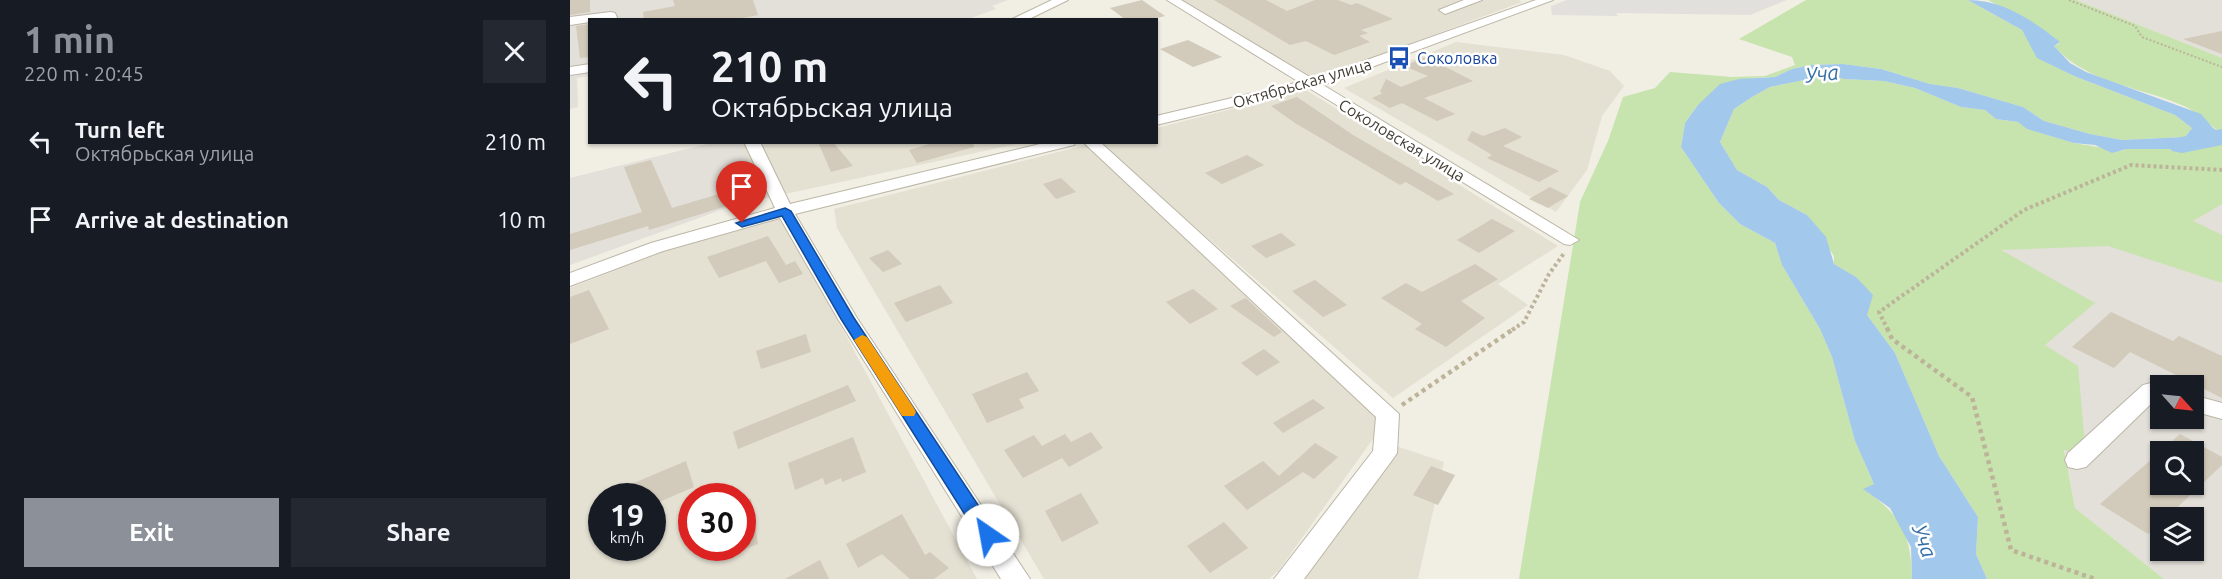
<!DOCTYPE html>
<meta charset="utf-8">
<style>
body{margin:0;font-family:Ubuntu,sans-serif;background:#242831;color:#f1f3f6;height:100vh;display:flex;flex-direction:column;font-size:22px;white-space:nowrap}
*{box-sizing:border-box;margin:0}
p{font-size:20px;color:#9ea1a6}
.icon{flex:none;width:33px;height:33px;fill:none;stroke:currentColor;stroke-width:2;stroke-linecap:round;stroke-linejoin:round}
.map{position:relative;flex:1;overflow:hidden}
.details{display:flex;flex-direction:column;background:#171b24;width:570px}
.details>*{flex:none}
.banner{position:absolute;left:18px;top:18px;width:570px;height:126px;border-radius:0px;box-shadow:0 2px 4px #0004;background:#171b24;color:#f1f3f6;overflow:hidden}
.needle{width:39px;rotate:117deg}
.controls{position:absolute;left:1580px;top:375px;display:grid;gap:12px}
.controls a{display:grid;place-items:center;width:54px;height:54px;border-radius:0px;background:#171b24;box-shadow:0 2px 4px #0004;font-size:30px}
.speed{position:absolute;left:18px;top:483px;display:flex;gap:12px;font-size:30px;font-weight:700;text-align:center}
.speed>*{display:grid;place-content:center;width:78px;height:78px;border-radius:50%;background:#171b24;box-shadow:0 2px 4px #0004;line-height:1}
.speed small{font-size:15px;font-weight:400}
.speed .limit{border:9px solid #d22;background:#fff;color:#111}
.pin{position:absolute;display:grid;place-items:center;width:51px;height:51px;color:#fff;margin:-62px -26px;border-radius:50% 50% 50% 0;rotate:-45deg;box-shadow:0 0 6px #0007}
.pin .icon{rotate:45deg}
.me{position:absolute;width:66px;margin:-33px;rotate:327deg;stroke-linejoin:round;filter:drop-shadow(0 0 4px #0008)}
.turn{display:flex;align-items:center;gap:21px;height:126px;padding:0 24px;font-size:27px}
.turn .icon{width:78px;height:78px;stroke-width:2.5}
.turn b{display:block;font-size:42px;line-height:51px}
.round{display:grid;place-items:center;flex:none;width:63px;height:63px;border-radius:0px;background:#242831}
.head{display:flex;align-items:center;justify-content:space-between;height:102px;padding:0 24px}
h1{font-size:36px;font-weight:700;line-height:45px;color:#8c9099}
.cta{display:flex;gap:12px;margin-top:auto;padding:12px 24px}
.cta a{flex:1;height:69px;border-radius:0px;background:#8c9099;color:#fff;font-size:24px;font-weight:700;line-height:69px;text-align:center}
.cta a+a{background:#242831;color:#f1f3f6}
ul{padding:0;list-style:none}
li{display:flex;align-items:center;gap:18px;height:78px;padding:0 24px}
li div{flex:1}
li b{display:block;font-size:22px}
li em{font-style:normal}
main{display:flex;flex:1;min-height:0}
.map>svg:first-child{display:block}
.residential{fill:#e4e0d2;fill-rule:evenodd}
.industrial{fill:#e3dfd9;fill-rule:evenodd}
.green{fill:#c7e3ae}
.parking{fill:#e2e0dc}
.water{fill:#a2c8eb}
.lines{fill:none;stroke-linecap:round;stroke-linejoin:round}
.river{fill:#a2c8eb;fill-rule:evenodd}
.building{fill:#d2caba}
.minor-casing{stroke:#bcb6a7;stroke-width:2}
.path-far2{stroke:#bcb399;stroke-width:2;stroke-dasharray:2 2;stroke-linecap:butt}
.path-far1{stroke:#bcb399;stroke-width:4;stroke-dasharray:3 3;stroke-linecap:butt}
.path{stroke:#bcb399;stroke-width:4.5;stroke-dasharray:4 4;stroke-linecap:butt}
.minor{fill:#fff;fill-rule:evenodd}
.route{fill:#1a73e8;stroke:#114b97;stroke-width:1.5}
.slow{fill:#f59e0b}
.labels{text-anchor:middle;stroke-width:5;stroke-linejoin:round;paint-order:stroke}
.far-transit-label{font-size:16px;fill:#164399;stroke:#fff;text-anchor:start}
.far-street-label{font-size:16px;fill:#423e34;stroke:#fff}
.water-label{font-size:21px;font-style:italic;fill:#346ea7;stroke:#fff}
</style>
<main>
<section class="details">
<div class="head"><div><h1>1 min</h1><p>220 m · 20:45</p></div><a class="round"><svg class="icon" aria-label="close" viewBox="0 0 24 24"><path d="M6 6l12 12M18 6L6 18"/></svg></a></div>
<ul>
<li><svg class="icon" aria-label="left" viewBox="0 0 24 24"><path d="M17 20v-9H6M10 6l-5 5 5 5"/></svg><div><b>Turn left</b><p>Октябрьская улица</p></div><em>210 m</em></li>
<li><svg class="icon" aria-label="arrive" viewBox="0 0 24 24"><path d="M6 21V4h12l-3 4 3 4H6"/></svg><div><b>Arrive at destination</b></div><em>10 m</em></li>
</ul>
<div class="cta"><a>Exit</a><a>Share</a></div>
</section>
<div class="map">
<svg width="1652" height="579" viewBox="0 0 1652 579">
<rect width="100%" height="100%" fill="#f1eee4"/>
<g class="residential">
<path d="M609 0H949L952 2 796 60 737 77Z"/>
<path d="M886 42 994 55 1040 71 1054 86 1032 116 1017 170 986 212 774 88Z"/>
<path d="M736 90 988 246 928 284 958 305 823 398 534 148 532 143 586 142 587 128Z"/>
<path d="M156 143H452L183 201Z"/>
<path d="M516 145 803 400 810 429 709 570 699 579H474L267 228 264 209Z"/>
<path d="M212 217 407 579H0V288L100 249ZM32 496H82V548H32ZM122 496H172V548H122Z"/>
<path d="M829 447 874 462 848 579H716Z"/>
</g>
<g class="industrial">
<path d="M0 0H438L422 6 426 9 395 20H20L19 76 7 78 8 107 0 109Z"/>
<path d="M1506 0H1652V58Z"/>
<path d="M141 143H169L195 194 0 265V178Z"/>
<path d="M1652 181V579H1594L1505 508 1475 345 1430 250ZM1590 386H1623V418H1590ZM1590 452H1623V484H1590ZM1590 518H1623V550H1590Z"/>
</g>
<g class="green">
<path d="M1236 0H1398L1452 30 1468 58 1504 76 1605 115 1622 128 1615 137 1552 140 1520 134 1474 121 1453 107 1388 88 1360 84 1311 69 1273 64 1242 65 1222 69 1205 77 1182 78 1128 105 1115 123 1111 147 1149 203 1170 224 1205 243 1212 265 1250 329 1262 357 1285 441 1304 484 1294 489C1331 516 1341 533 1342 579H949L1010 202 1038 141 1053 97 1085 88 1100 72 1162 77 1195 76 1225 65 1222 57 1169 39Z"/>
<path d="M1418 0H1506L1652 58V204L1623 221 1652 235V283L1538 246 1431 250 1525 303 1475 345 1508 366 1516 456 1494 450 1505 508 1594 579H1417L1406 554 1408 517 1369 456 1325 353 1297 315 1286 277 1264 264V256L1237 215 1209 200 1197 187 1167 170 1150 142 1164 109 1182 97 1200 87 1259 75 1274 79 1314 81 1345 88 1391 107 1415 110 1426 119 1448 122 1458 129 1504 143 1552 151 1557 149H1608L1651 133C1638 124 1629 113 1614 106 1569 86 1518 84 1484 46L1490 43C1468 23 1444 14 1418 0Z"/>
</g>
<path class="parking" d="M997 0H1217L1180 15 1046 13 1048 16 982 15 981 6Z"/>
<path class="water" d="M1398 0C1434 0 1463 21 1490 42L1484 46 1500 63 1516 72 1631 114 1643 128 1651 133 1608 149H1557L1542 153 1525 145 1504 143 1457 129 1448 122 1426 119 1415 110 1391 107 1345 88 1314 81 1274 79 1259 75 1200 87 1182 97 1164 109 1150 142 1167 170 1197 187 1209 200 1237 215 1256 237 1264 264 1286 277 1303 295 1297 315 1325 353 1369 456 1408 517 1406 554 1417 579H1342L1341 547 1320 508 1293 489 1304 484 1285 441 1262 357 1250 329 1212 265 1205 243 1170 224 1149 203 1111 147 1115 123 1128 105 1150 84 1169 79 1205 77 1222 69 1242 65 1273 64 1311 69 1360 84 1388 88 1453 107 1474 121 1520 134 1552 140 1615 137 1622 128 1605 115 1504 76 1467 58 1452 30Z"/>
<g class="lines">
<path class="river" d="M1652 129V145L1612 153 1602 151 1598 145 1602 139Z"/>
</g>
<g class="building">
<path d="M0 0H20V12L0 15Z"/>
<path d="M103 0H183L188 15 163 20H74L73 12 105 6Z"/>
<path d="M572 0 595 16 579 20H556L540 8Z"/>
<path d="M644 0H696L717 11 745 0H768L781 5 787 3 823 19 791 30 798 33 789 36 800 42 764 55 736 41 720 45Z"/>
<path d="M20 24V57L10 58 6 26Z"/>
<path d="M1652 31V54L1613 39Z"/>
<path d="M618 40 652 57 623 67 590 49Z"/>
<path d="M856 57 903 81 854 98 885 114 867 121 832 103 820 108 802 98 813 93 810 92 816 79 831 87 858 76 834 66Z"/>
<path d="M727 97 783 135 884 194 868 201 836 182 830 185 725 123 701 106Z"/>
<path d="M935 128 952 137 933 146 989 171 969 182 917 158 922 155 897 140 902 131 913 136Z"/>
<path d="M248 142H263L283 166 261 172Z"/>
<path d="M366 142H403L404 147 347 163 339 150Z"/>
<path d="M677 155 694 165 652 184 635 173Z"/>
<path d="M81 160 102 208 169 188 173 201 79 230 78 226 0 250V234L72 212 54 167Z"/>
<path d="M491 178 506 192 486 199 473 184Z"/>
<path d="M980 187 998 196 978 208 959 199Z"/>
<path d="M922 219 945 231 909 253 887 240Z"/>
<path d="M711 233 726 245 696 258 681 246Z"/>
<path d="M198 236 216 265 225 261 233 274 209 283 196 261 149 278 137 257Z"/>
<path d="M318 250 332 264 313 272 299 258Z"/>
<path d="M905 264 928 279 891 301 915 318 876 347 845 329 852 324 811 298 836 283 852 292Z"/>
<path d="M745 280 777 305 753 317 722 291Z"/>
<path d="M370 285 383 303 336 322 324 303Z"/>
<path d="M623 289 648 309 620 324 596 302Z"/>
<path d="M19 290 39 329 0 344V297Z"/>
<path d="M675 298 677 299 712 332 704 337 660 306Z"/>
<path d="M1541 312 1603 341 1609 336 1652 356V398L1560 352 1544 368 1502 347Z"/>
<path d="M236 334 241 352 191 369 186 351Z"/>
<path d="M694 349 710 362 687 376 671 363Z"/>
<path d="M457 372 469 391 449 399 454 408 417 423 402 394Z"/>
<path d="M278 385 286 401 168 449 163 432Z"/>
<path d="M743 399 755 408 713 433 703 423Z"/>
<path d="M521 432 533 448 499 467 492 458 453 478 434 450 464 435 472 446 495 434 501 442Z"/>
<path d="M1610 434 1652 457V465L1596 518H1590V523L1578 534 1530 504 1590 452V484H1623V452H1590Z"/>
<path d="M283 437 296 472 272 482 271 478 255 485 253 478 225 490 218 463Z"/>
<path d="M745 443 768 457 744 479 733 472 677 510 654 486 693 461 709 476Z"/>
<path d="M116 461 124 487 82 505V496H33Z"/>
<path d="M861 466 885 475 868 505 843 495Z"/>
<path d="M511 493 529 523 492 542 475 511Z"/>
<path d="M172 499H181L188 544 172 550Z"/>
<path d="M332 514 355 555 360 552 379 568 364 579H340L312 554 288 568 276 544Z"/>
<path d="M654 522 678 548 640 573 617 546Z"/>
<path d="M250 560 259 579H215Z"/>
</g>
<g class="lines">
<g class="minor-casing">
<g id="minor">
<path d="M482 0H498L457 20H440Z"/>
<path d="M597 0H611L743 79 966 0H983L753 85 1009 240 1000 245 994 244 739 88 586 125V116L729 82Z"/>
<path d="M894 0H912L875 14 869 10Z"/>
<path d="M41 12 45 13 48 20H20V22L0 25V17Z"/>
<path d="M20 64V72L0 75V67Z"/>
<path d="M174 142H190L220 204 478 142H506L504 145 225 214 287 318 460 579H431L268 319 210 218 93 251 0 286V273L81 243 205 208Z"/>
<path d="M513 142H530L829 414 827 453 823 459 734 579H704L803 451 806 417Z"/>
<path d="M1581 383 1591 386 1590 401 1585 400 1516 467 1507 469 1498 467 1495 460 1498 453 1573 385Z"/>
<path d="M1623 395 1652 403V419L1623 411Z"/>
</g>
</g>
<path class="path-far2" d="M1499 0 1565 26 1572 37 1652 67"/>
<g class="path-far1">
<path d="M942 330 954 322 979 274 995 252"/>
<path d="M1318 330 1309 312 1454 210 1561 165 1652 170"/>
</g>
<g class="path">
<path d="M1317 328 1322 339 1402 397 1441 550 1525 579"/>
<path d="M832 405 945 328"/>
</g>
<use href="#minor" class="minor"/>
</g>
<path class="route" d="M215 208 221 211 284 318 424 529 427 535 424 540 418 542 411 540 271 319 212 216 172 227 166 223Z"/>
<path class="slow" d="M292 335 297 337 344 408 346 412 344 416H332L284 340Z"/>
<defs>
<g id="bus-bare" transform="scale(1.8)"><path d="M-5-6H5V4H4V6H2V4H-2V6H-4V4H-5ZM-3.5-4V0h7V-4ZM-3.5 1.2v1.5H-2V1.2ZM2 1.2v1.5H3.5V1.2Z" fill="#1a4fb4" stroke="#fff" stroke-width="2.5" paint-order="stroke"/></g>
</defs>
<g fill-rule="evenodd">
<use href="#bus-bare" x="829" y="58"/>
</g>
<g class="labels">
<g class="far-transit-label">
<text x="847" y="64">Соколовка</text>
</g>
<g class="far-street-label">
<text transform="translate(732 83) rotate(-16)" y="6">Октябрьская улица</text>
<text transform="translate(832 140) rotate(31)" y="6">Соколовская улица</text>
</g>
<g class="water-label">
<text transform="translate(1252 74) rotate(-6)" y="7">Уча</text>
<text transform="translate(1354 541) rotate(70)" y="7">Уча</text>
</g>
</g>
</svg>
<div class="controls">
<a><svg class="needle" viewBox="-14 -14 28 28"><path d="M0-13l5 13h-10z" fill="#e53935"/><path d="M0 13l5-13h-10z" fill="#9ea1a6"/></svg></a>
<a><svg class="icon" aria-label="search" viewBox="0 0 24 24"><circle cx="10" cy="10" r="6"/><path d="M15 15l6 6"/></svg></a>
<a><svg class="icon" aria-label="layers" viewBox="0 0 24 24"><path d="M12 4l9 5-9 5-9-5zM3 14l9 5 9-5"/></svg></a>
</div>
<div class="speed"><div>19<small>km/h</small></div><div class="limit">30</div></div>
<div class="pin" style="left:172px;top:223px;background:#d93025"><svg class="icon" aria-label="arrive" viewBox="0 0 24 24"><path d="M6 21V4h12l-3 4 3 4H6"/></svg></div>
<svg class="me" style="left:418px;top:535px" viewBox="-20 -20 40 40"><circle r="19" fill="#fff"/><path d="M0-13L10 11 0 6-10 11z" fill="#1a73e8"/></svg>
<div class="banner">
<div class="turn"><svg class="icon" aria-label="left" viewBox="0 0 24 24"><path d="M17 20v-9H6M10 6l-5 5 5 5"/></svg><div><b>210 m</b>Октябрьская улица</div></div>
</div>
</div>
</main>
